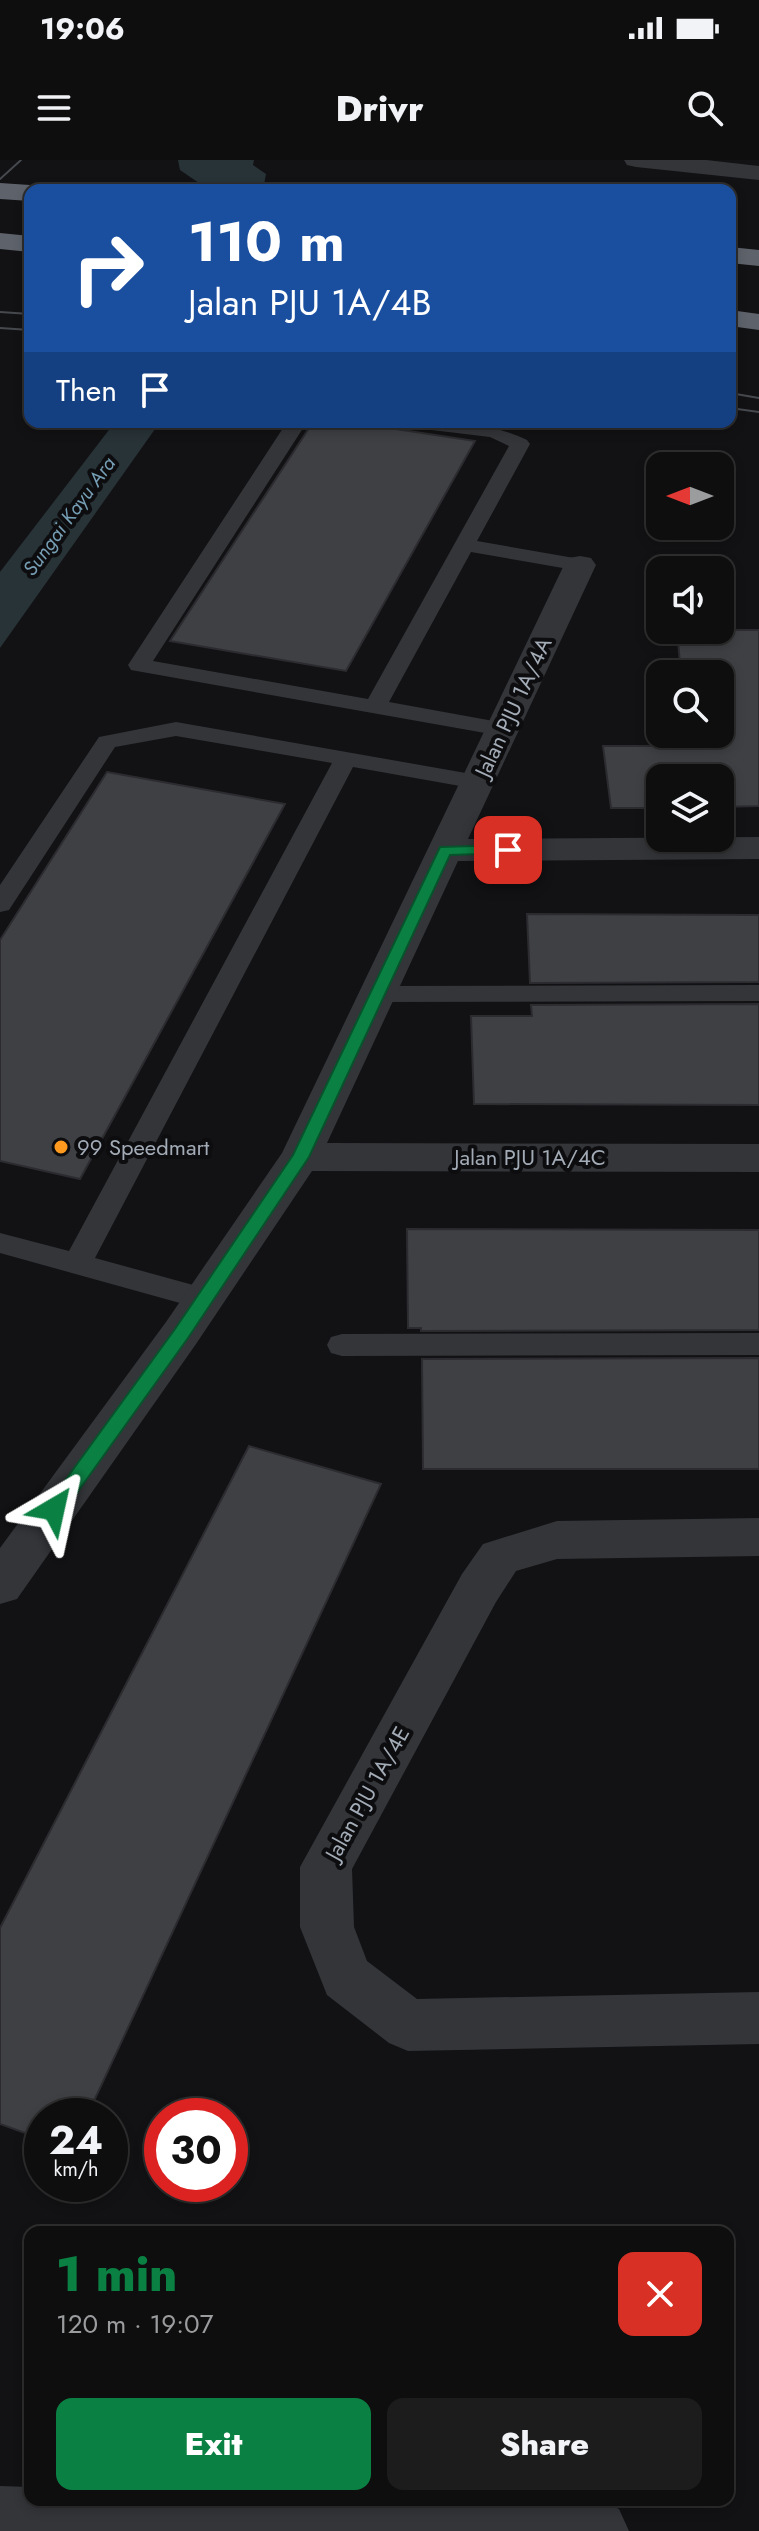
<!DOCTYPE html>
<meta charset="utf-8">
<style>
body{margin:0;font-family:Jost,sans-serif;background:#1c1c1d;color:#f1f3f6;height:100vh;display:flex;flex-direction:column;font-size:30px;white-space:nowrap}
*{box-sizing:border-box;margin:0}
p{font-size:26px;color:#9b9c9e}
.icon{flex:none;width:44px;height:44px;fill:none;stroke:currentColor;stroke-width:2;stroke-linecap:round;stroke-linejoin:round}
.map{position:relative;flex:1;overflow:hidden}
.panel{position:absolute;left:24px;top:2066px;width:710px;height:280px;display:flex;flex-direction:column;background:#0e0e0f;border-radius:16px;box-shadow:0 4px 12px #0003,0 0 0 2px #2e2e2f}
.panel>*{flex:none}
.guide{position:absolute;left:24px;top:24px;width:712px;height:244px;border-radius:16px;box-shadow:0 4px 12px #0003,0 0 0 2px #2e2e2f;background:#1a4fa0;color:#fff;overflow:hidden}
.needle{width:52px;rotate:270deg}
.controls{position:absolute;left:646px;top:292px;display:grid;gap:16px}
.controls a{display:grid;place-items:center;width:88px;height:88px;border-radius:16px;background:#0e0e0f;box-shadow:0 4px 12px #0003,0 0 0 2px #2e2e2f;font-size:40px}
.speed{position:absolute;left:24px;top:1938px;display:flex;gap:16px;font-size:40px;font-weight:700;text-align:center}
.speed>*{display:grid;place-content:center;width:104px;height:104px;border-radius:50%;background:#0e0e0f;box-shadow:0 4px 12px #0003,0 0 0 2px #2e2e2f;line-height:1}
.speed small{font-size:20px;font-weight:400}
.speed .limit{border:12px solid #d22;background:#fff;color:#111}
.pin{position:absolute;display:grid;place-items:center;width:68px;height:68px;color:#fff;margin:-34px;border-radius:16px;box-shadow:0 4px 12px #0006}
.me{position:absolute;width:88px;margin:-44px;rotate:36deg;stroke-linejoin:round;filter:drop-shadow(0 0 6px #0008)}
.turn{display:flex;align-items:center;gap:28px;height:168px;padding:0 32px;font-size:36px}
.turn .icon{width:104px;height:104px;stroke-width:2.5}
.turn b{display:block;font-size:56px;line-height:68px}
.then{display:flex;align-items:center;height:76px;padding:0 32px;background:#0003;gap:16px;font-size:30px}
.round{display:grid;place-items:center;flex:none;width:84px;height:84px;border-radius:16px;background:#1c1c1d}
.headline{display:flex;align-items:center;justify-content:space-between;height:136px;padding:0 32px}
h1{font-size:48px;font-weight:800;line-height:60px;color:#0b8043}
.primary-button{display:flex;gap:16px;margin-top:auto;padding:16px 32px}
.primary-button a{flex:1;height:92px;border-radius:16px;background:#0b8043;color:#fff;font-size:32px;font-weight:800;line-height:92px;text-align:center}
.primary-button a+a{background:#1c1c1d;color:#f1f3f6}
.status{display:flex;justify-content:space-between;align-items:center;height:56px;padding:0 40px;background:#0e0e0f;direction:ltr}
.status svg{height:22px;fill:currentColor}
header{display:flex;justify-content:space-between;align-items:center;height:104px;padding:0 32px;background:#0e0e0f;font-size:36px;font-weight:800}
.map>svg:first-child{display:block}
.water{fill:#283338}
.building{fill:#3e4044;stroke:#2c2c30;stroke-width:2}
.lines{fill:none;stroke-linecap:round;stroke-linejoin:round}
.service{fill:#333539;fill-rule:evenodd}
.minor{fill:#333539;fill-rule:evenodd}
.tertiary{fill:#333539;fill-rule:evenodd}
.motorway{fill:#5e636b;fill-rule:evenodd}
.tram{stroke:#46494e;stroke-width:2}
.route{fill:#0b8043;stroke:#07532c;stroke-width:2}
.poi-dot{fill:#ff9a1f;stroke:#0d0d0f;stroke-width:3}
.labels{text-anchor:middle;stroke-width:8;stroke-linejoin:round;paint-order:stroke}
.far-water-label{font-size:20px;font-style:italic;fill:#769eb4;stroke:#0d0d0f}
.street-label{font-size:22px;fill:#a2abb6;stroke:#0d0d0f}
.poi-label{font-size:22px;fill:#a2abb6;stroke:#0d0d0f;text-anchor:start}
</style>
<div class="status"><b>19:06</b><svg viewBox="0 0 49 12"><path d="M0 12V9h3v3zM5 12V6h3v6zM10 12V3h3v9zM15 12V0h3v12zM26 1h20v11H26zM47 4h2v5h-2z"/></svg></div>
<header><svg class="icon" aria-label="menu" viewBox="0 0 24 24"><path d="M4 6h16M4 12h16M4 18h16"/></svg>Drivr<svg class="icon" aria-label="search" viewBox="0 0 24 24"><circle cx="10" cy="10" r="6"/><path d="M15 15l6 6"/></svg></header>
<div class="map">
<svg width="759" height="2371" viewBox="0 0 759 2371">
<rect width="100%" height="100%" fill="#121214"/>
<g class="water">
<path d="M178 0H254L253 5 266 14 263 30H199V23L180 10Z"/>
<path d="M115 262H160L0 488V412Z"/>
</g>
<g class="building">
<path d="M313 262H350L475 281 346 511 170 481Z"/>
<path d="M677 470H759V646L720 647V618H660V648H611L603 586H689L688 574H720V514H681Z"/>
<path d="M107 612 285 644 80 1019 0 1001V780Z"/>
<path d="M527 754 759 755V822L530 823Z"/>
<path d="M759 844V945L474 944 471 856H532L531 845Z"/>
<path d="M407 1069 759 1070V1170L421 1171V1168H408Z"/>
<path d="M759 1198V1309H423L422 1199Z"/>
<path d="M249 1286 381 1324 87 1956H42V1979L0 1964V1768Z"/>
</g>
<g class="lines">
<g class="service">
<path d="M287 262H307L153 501 368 539 509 286 490 277 415 268 405 262C450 262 485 260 527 280L530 284 477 381 580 399 591 405 580 411 471 392 389 542 510 564 514 569 510 574 502 576 131 510 128 505Z"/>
<path d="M176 562 477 615 485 617 489 622 485 627 477 629 353 607 95 1098 215 1131 220 1139 215 1147 205 1150 0 1093V1073L69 1091 332 603 176 576 115 587 9 750 0 752V725L99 577Z"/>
<path d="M759 825V841L377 842 368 840 364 834 368 828 377 826Z"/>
<path d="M759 1173V1195L342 1196 331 1193 327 1185 331 1177 342 1174Z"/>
</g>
<g class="minor">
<path d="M624 0H706L759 6V20L636 7 627 5Z"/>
<path d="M580 396 591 398 596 405 468 679 759 677V699L458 701 327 983 759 984V1012L312 1011 196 1184 17 1439 0 1444V1388L166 1162 282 993 564 405 569 398Z"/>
<path d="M759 1358V1396L557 1399 516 1411 496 1442 352 1709 354 1767 367 1801 417 1839 759 1832V1884L408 1891 389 1883 327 1835 300 1767V1707L462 1414 483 1384 557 1361Z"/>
</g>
<path class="tertiary" d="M0 2326 30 2327V2340H599L619 2349 629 2371H0Z"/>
<g class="motorway">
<path d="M0 23 30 25 41 30H30V41L0 39Z"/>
<path d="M0 73 30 76V92L0 89Z"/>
<path d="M730 87 759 90V106L730 103Z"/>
<path d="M730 150 759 154V170L730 166Z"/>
</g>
<g class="tram">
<path d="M0 19 21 0"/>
<path d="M0 152 30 154"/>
<path d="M0 168 30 170"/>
<path d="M730 233 759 238"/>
<path d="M730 248 759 252"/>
</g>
</g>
<path class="route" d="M508 685 515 690 513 693 450 695 309 997 188 1178 61 1355H48L45 1349 48 1344 175 1169 293 995 440 687Z"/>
<circle class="poi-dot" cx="61" cy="987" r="8"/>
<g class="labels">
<g class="far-water-label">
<text transform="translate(69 356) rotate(-54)" y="7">Sungai Kayu Ara</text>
</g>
<g class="street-label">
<text transform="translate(513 547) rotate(-65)" y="8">Jalan PJU 1A/4A</text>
<text x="530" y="1005">Jalan PJU 1A/4C</text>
<text transform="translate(367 1633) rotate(-61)" y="8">Jalan PJU 1A/4E</text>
</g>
<g class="poi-label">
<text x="77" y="995">99 Speedmart</text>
</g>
</g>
</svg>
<div class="controls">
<a><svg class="needle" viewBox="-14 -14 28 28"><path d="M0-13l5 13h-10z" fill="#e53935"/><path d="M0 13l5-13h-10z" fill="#9b9c9e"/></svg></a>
<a><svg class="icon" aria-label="sound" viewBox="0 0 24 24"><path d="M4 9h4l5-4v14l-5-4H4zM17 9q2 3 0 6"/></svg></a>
<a><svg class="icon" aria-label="search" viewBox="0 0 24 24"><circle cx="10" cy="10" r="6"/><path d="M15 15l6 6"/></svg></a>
<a><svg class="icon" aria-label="layers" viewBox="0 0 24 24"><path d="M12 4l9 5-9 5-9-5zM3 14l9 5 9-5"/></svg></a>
</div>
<div class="speed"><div>24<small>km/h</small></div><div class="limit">30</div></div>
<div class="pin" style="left:508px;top:690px;background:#d93025"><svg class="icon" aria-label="arrive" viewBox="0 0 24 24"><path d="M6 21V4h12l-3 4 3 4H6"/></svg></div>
<svg class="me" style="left:54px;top:1349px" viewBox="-20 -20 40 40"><path d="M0-17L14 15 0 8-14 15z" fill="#0b8043" stroke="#fff" stroke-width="4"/></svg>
<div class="guide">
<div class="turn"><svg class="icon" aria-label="right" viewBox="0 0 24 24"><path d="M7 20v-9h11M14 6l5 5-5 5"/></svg><div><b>110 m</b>Jalan PJU 1A/4B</div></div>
<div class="then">Then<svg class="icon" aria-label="arrive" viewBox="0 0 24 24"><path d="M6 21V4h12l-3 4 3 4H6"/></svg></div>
</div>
<section class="panel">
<div class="headline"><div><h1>1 min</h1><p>120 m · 19:07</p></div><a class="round" style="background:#d93025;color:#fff"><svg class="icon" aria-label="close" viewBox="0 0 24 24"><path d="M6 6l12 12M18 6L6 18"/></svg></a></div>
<div class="primary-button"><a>Exit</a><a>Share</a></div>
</section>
</div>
